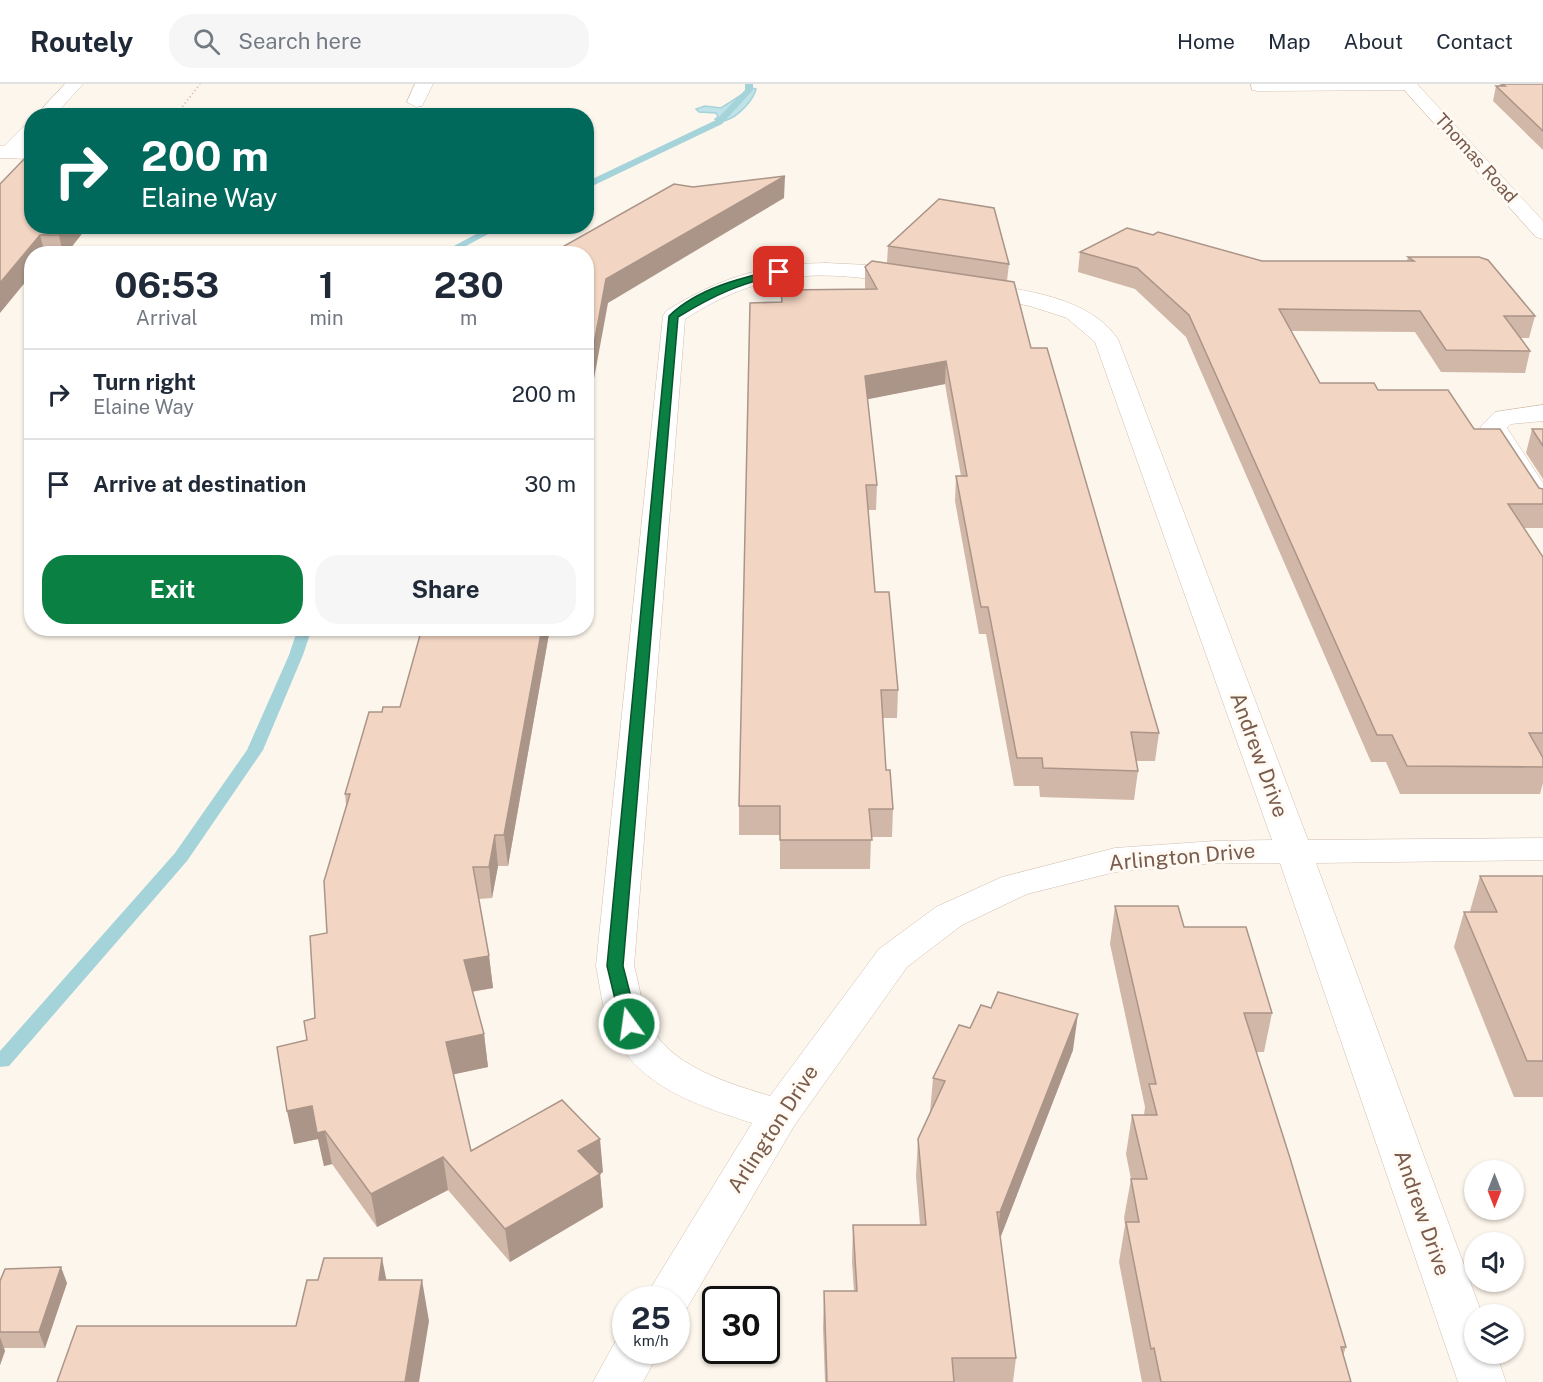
<!DOCTYPE html>
<style>
body{margin:0;font-family:"Public Sans",sans-serif;background:#f6f6f7;color:#1f2937;height:100vh;display:flex;flex-direction:column;font-size:22px;white-space:nowrap}
*{box-sizing:border-box;margin:0}
p{font-size:20px;color:#747a83}
.icon{flex:none;width:33px;height:33px;fill:none;stroke:currentColor;stroke-width:2;stroke-linecap:round;stroke-linejoin:round}
.map{position:relative;flex:1;overflow:hidden}
.side{position:absolute;left:24px;top:162px;width:570px;height:390px;display:flex;flex-direction:column;background:#fff;border-radius:24px;box-shadow:0 2px 4px #0004}
.side>*{flex:none}
.top-card{position:absolute;left:24px;top:24px;width:570px;height:126px;border-radius:24px;box-shadow:0 2px 4px #0004;background:#00695c;color:#fff;overflow:hidden}
.needle{width:39px;rotate:180deg}
.buttons{position:absolute;left:1464px;top:1076px;display:grid;gap:12px}
.buttons a{display:grid;place-items:center;width:60px;height:60px;border-radius:50%;background:#fff;box-shadow:0 2px 4px #0004;font-size:30px}
.speed{position:absolute;left:612px;top:1202px;display:flex;gap:12px;font-size:30px;font-weight:700;text-align:center}
.speed>*{display:grid;place-content:center;width:78px;height:78px;border-radius:50%;background:#fff;box-shadow:0 2px 4px #0004;line-height:1}
.speed small{font-size:15px;font-weight:400}
.speed .limit{border:3px solid #111;border-radius:9px;background:#fff;color:#111}
.pin{position:absolute;display:grid;place-items:center;width:51px;height:51px;color:#fff;margin:-26px;border-radius:12px;box-shadow:0 3px 9px #0006}
.me{position:absolute;width:66px;margin:-33px;rotate:346deg;stroke-linejoin:round;filter:drop-shadow(0 0 4px #0008)}
.turn{display:flex;align-items:center;gap:21px;height:126px;padding:0 18px;font-size:27px}
.turn .icon{width:78px;height:78px;stroke-width:2.5}
.turn b{display:block;font-size:42px;line-height:51px}
.eta{display:flex;justify-content:space-evenly;align-items:center;height:102px;text-align:center}
.eta b{font-size:36px;font-weight:700;line-height:42px}
.button{display:flex;gap:12px;margin-top:auto;padding:12px 18px}
.button a{flex:1;height:69px;border-radius:24px;background:#0b8043;color:#fff;font-size:24px;font-weight:700;line-height:69px;text-align:center}
.button a+a{background:#f6f6f7;color:#1f2937}
ul{padding:0;list-style:none}
li{display:flex;align-items:center;gap:18px;height:90px;padding:0 18px;border-top:2px solid #e0e1e3}
li div{flex:1}
li b{display:block;font-size:22px}
li em{font-style:normal}
header{display:flex;align-items:center;gap:36px;box-sizing:border-box;height:84px;padding:0 30px;background:#fff;border-bottom:2px solid #e0e1e3}
header strong{font-size:28px}
nav{display:flex;gap:33px;margin-inline-start:auto;font-size:21px}
.search{width:420px;height:54px;background:#f6f6f7;display:flex;align-items:center;gap:15px;box-sizing:border-box;padding:0 21px;border-radius:24px;color:#747a83;font-size:22px}
.map>svg:first-child{display:block}
.water{fill:#bfe3e8;stroke:#a5d3da;stroke-width:1.5}
.lines{fill:none;stroke-linecap:round;stroke-linejoin:round}
.stream{fill:#a5d3da;fill-rule:evenodd}
.minor-casing{stroke:#d1beb0;stroke-width:1}
.tertiary-casing{stroke:#d1beb0;stroke-width:1}
.path{stroke:#d9b8a5;stroke-width:2;stroke-dasharray:1 3;stroke-linecap:butt}
.minor{fill:#fff;fill-rule:evenodd}
.tertiary{fill:#fff;fill-rule:evenodd}
.wall{fill:#d1b7a8}
.shaded-wall{fill:#aa9588}
.building{fill:#f3d5c3;stroke:#aa9588;stroke-width:1.5}
.route{fill:#0b8043;stroke:#07532c;stroke-width:1.5}
.labels{text-anchor:middle;stroke-width:6;stroke-linejoin:round;paint-order:stroke}
.far-street-label{font-size:18px;fill:#7a5c4d;stroke:#fffaf3}
.street-label{font-size:21px;fill:#7a5c4d;stroke:#fffaf3}
</style>
<header>
<strong>Routely</strong>
<div class="search"><svg class="icon" aria-label="search" viewBox="0 0 24 24"><circle cx="10" cy="10" r="6"/><path d="M15 15l6 6"/></svg>Search here</div>
<nav><a>Home</a><a>Map</a><a>About</a><a>Contact</a></nav>
</header>
<div class="map">
<svg width="1543" height="1298" viewBox="0 0 1543 1298">
<rect width="100%" height="100%" fill="#fdf6ec"/>
<path class="water" d="M752 4 756 5C754 17 729 44 715 35L718 33 716 29 699 28 696 25 705 22 721 24Z"/>
<g class="lines">
<g class="stream">
<path d="M745 0H753V6L722 40 586 105V98L716 36 745 6Z"/>
<path d="M491 142H503L451 170H439Z"/>
<path d="M298 544H312L303 571 263 666 187 777 9 982 0 983V967L175 769 247 666 289 571Z"/>
</g>
<g class="minor-casing">
<g id="minor">
<path d="M65 0H83L54 32H35Z"/>
<path d="M415 0H433L422 22 416 23 407 18Z"/>
<path d="M1251 0H1417L1418 1 1409 6 1258 7 1252 6Z"/>
<path d="M32 39V55L15 73H1V65L26 40Z"/>
<path d="M826 179 868 181 917 189 920 194 917 199 909 201C820 185 763 185 685 235L634 882C639 899 641 919 648 936 666 981 727 999 770 1012L879 865 936 823 1002 793 1115 764 1215 757 1272 756 1095 258 1067 234 1030 222 967 210 964 205 967 200 975 198C1023 207 1087 211 1118 255L1308 756 1543 754V776L1316 779 1482 1230H1474V1269H1496L1506 1298H1458L1280 779H1215L1115 788 1027 810 962 841 907 883 794 1042 684 1229 676 1231V1215H644L752 1039C694 1020 635 1002 609 941 602 923 600 901 596 882L663 232 666 227C719 194 763 180 826 179Z"/>
<path d="M1543 321V337L1511 340 1507 344 1543 399V428L1533 426 1480 343 1495 328Z"/>
<path d="M626 1249V1266H660L643 1298H593L619 1251Z"/>
</g>
</g>
<g class="tertiary-casing">
<g id="tertiary">
<path d="M1399 0H1417L1543 137V155L1536 153Z"/>
<path d="M0 62 32 63V75L0 74Z"/>
</g>
</g>
<g class="path">
<path d="M175 32 200 0"/>
<path d="M367 32 372 23"/>
</g>
<use href="#minor" class="minor"/>
<use href="#tertiary" class="tertiary"/>
</g>
<g class="wall">
<path d="M1500 0H1543V66L1493 17 1496 2H1499Z"/>
<path d="M32 142H88L66 170H32Z"/>
<path d="M1153 151 1262 177H1407L1408 173 1535 232 1529 254H1521L1530 267 1525 289 1441 288 1415 248 1291 247 1320 299 1378 306 1474 345 1539 404 1543 405V444H1524L1543 473V699L1540 710H1400L1386 678H1371L1186 253 1135 205 1078 188 1080 168Z"/>
<path d="M888 162 1009 180 1007 197 1031 264 1159 649 1155 677H1136L1138 687 1134 716 1040 713 1039 702H1014L986 550H979L955 417 956 392H961L945 300 867 315 877 401 876 426H868L875 508 898 606 897 634H883L886 686 893 725 892 753H871L870 785H780V751H739V722L781 218V206L865 205V183L887 179Z"/>
<path d="M1532 345H1543V395L1526 369Z"/>
<path d="M422 544H550L508 782H498L492 814 479 815 489 872 493 904 472 908 484 950 488 983 453 990 471 1067 603 1088 600 1090 603 1123 510 1178 448 1106 377 1143 332 1080 324 1082 318 1055 294 1060 307 956 315 934 327 849 346 721 345 710 382 628 400 623Z"/>
<path d="M1480 792H1543V1013H1514L1454 863 1464 828H1471L1470 827Z"/>
<path d="M1115 822 1184 843 1272 929 1264 968H1256L1346 1263 1343 1272 1351 1298H1142L1119 1178 1125 1141 1124 1134 1131 1095 1126 1070 1132 1031H1144L1145 1023 1110 860Z"/>
<path d="M1073 966 1000 1154 1016 1274 1013 1298H825L823 1244 824 1207H854L852 1178 853 1141H920L916 1092 918 1055 930 1029 933 994Z"/>
<path d="M0 1197 67 1199 45 1264H4L5 1267 0 1281Z"/>
</g>
<g class="shaded-wall">
<path d="M785 92 784 114 608 219 586 338V303L606 195Z"/>
<path d="M66 142H88L66 170H63L59 151Z"/>
<path d="M40 151 45 170H32V190L0 229V199Z"/>
<path d="M946 277 945 300 864 316 865 292Z"/>
<path d="M542 544H550L508 782 504 751Z"/>
<path d="M495 751 498 782 492 814 489 783Z"/>
<path d="M489 872 493 904 468 908 464 876Z"/>
<path d="M1078 930 1073 966 996 1165 1000 1128Z"/>
<path d="M484 950 488 983 451 991 446 958Z"/>
<path d="M312 1022 325 1047 332 1080 324 1082 318 1055 294 1060 287 1027Z"/>
<path d="M600 1055 603 1088 600 1090 603 1123 510 1178 505 1145 578 1067Z"/>
<path d="M443 1073 448 1106 377 1143 371 1110Z"/>
<path d="M382 1174 390 1214 379 1196Z"/>
<path d="M61 1183 67 1199 45 1264 39 1248Z"/>
<path d="M422 1196 429 1237 419 1298H405Z"/>
<path d="M0 1253 5 1267 0 1281Z"/>
</g>
<g class="building">
<path d="M1502 0H1543V47L1496 2H1505Z"/>
<path d="M27 72H32V142H66L59 151H40L0 199V100Z"/>
<path d="M785 92 606 195 586 303V170H550L674 100 693 103Z"/>
<path d="M939 115 994 124 1009 180 888 162Z"/>
<path d="M1127 144 1153 151 1158 148 1262 177H1414L1408 173H1479L1488 176 1535 232H1504L1530 267 1446 266 1420 227 1279 225 1320 299H1374L1378 306H1448L1474 345H1500L1539 404 1543 405V420H1508L1543 473V649H1529L1543 674V683L1407 682 1392 651H1377L1189 231 1137 184 1080 168Z"/>
<path d="M872 177 1014 198 1031 264H1047L1159 649 1131 648 1138 687 1043 684 1042 674H1017L988 523H981L956 392H967L946 277 865 292 877 401H866L875 508H889L898 606H881L886 686H890L893 725H869L872 756H780V722H739L750 219 782 218 781 206 877 205 865 183Z"/>
<path d="M1532 345H1543V362Z"/>
<path d="M422 544H542L504 751H495L489 783H473L489 872 464 876 484 950 446 958 471 1067 562 1016 600 1055 578 1067 600 1090 505 1145 443 1073 371 1110 325 1047 317 1049 312 1022 287 1027 277 963 307 956 304 937 315 934 310 852 327 849 324 797 350 710H345L369 628H382L383 623H400Z"/>
<path d="M1480 792H1543V977H1527L1464 828H1497Z"/>
<path d="M1115 822H1178L1184 843H1246L1272 929H1244L1290 1074 1346 1263H1341L1351 1298H1161L1154 1264 1151 1265 1126 1138H1139L1131 1095H1147L1132 1031H1157L1149 1000H1156Z"/>
<path d="M998 908 1078 930 1000 1128H997L1016 1274H952L954 1298H827L824 1207H857L853 1141H926L918 1055 945 997 933 994 959 941 970 944 981 921 991 924Z"/>
<path d="M324 1174H382L379 1196H422L405 1298H57L77 1242H296L307 1196H318Z"/>
<path d="M61 1183 39 1248H0V1197L5 1185Z"/>
</g>
<path class="route" d="M779 185 784 188 782 190C739 200 716 210 678 233L623 882 638 940 629 946 621 940 607 882 669 232C698 204 741 194 779 185Z"/>
<g class="labels">
<g class="far-street-label">
<text transform="translate(1476 74) rotate(48)" y="6">Thomas Road</text>
</g>
<g class="street-label">
<text transform="translate(1259 671) rotate(70)" y="7">Andrew Drive</text>
<text transform="translate(1182 773) rotate(-5)" y="7">Arlington Drive</text>
<text transform="translate(773 1045) rotate(-57)" y="7">Arlington Drive</text>
<text transform="translate(1422 1129) rotate(71)" y="7">Andrew Drive</text>
</g>
</g>
</svg>
<div class="buttons">
<a><svg class="needle" viewBox="-14 -14 28 28"><path d="M0-13l5 13h-10z" fill="#e53935"/><path d="M0 13l5-13h-10z" fill="#747a83"/></svg></a>
<a><svg class="icon" aria-label="sound" viewBox="0 0 24 24"><path d="M4 9h4l5-4v14l-5-4H4zM17 9q2 3 0 6"/></svg></a>
<a><svg class="icon" aria-label="layers" viewBox="0 0 24 24"><path d="M12 4l9 5-9 5-9-5zM3 14l9 5 9-5"/></svg></a>
</div>
<div class="speed"><div>25<small>km/h</small></div><div class="limit">30</div></div>
<div class="pin" style="left:779px;top:188px;background:#d93025"><svg class="icon" aria-label="arrive" viewBox="0 0 24 24"><path d="M6 21V4h12l-3 4 3 4H6"/></svg></div>
<svg class="me" style="left:629px;top:940px" viewBox="-20 -20 40 40"><circle r="17" fill="#0b8043" stroke="#fff" stroke-width="3"/><path d="M0-11L8 9 0 5-8 9z" fill="#fff"/></svg>
<div class="top-card">
<div class="turn"><svg class="icon" aria-label="right" viewBox="0 0 24 24"><path d="M7 20v-9h11M14 6l5 5-5 5"/></svg><div><b>200 m</b>Elaine Way</div></div>
</div>
<section class="side">
<div class="eta">
<div><b>06:53</b><p>Arrival</p></div>
<div><b>1</b><p>min</p></div>
<div><b>230</b><p>m</p></div>
</div>
<ul>
<li><svg class="icon" aria-label="right" viewBox="0 0 24 24"><path d="M7 20v-9h11M14 6l5 5-5 5"/></svg><div><b>Turn right</b><p>Elaine Way</p></div><em>200 m</em></li>
<li><svg class="icon" aria-label="arrive" viewBox="0 0 24 24"><path d="M6 21V4h12l-3 4 3 4H6"/></svg><div><b>Arrive at destination</b></div><em>30 m</em></li>
</ul>
<div class="button"><a>Exit</a><a>Share</a></div>
</section>
</div>
